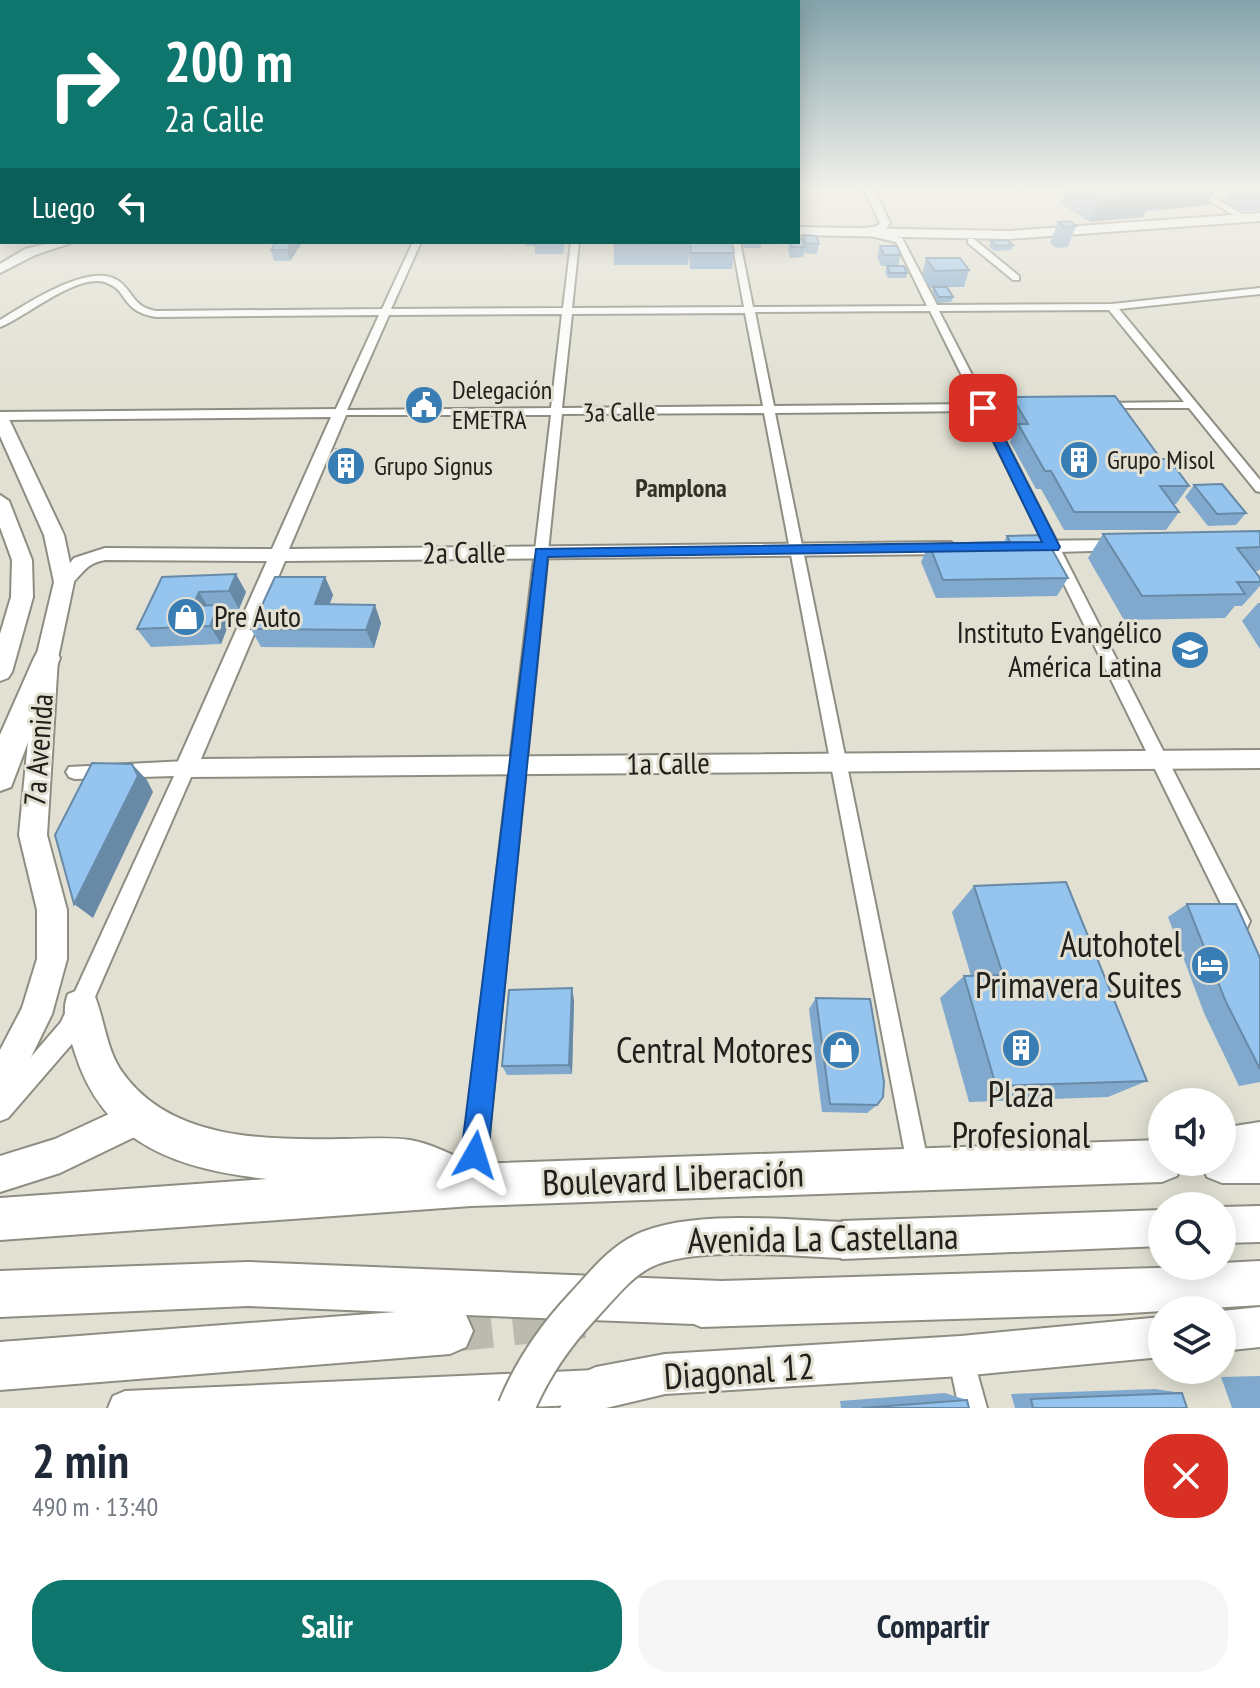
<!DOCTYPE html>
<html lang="es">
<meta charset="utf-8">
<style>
body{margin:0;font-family:"PT Sans Narrow",sans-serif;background:#f6f6f7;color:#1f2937;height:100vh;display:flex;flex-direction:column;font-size:30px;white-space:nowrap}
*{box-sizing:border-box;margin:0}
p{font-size:26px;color:#747a83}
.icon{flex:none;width:44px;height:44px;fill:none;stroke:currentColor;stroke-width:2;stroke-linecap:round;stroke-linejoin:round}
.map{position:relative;height:1408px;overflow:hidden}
.drawer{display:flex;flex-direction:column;background:#fff;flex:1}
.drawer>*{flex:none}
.hud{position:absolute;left:0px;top:0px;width:800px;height:244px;box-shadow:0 4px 20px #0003;background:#0f766e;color:#fff;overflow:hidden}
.buttons{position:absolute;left:1148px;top:1088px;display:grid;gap:16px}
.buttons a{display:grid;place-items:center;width:88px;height:88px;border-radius:50%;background:#fff;box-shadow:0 4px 20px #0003;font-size:40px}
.pin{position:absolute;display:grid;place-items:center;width:68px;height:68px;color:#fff;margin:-34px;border-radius:16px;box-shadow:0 4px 12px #0006}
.me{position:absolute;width:88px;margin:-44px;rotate:6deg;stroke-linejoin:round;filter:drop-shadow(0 0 6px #0008)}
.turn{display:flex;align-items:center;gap:28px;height:168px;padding:0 32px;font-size:36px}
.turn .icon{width:104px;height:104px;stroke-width:2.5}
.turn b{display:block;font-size:56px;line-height:68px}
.then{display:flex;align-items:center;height:76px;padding:0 32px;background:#0003;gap:16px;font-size:30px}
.round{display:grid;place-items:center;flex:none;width:84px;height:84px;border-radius:32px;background:#f6f6f7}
.headline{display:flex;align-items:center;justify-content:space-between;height:136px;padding:0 32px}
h1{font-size:48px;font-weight:700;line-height:60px}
.button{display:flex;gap:16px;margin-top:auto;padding:16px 32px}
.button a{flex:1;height:92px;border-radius:32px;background:#0f766e;color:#fff;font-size:32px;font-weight:700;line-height:92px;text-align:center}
.button a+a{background:#f6f6f7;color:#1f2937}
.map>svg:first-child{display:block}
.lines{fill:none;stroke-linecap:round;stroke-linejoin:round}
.trunk-tunnel{stroke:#bbbaae;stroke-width:42;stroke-dasharray:42 21;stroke-linecap:butt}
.minor-casing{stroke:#8e8d81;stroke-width:4}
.tertiary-casing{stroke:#8e8d81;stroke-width:4}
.secondary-casing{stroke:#8e8d81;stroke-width:4}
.trunk-casing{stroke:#8e8d81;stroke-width:4}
.minor{fill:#fff;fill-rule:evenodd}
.tertiary{fill:#fff;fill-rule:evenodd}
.secondary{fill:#fff;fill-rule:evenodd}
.trunk{fill:#fff;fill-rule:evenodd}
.secondary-bridge-casing{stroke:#8e8d81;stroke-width:40;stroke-linecap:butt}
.secondary-bridge{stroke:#fff;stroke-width:36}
.wall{fill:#80a9cd}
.shaded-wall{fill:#688aa7}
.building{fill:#95c5ee;stroke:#688aa7;stroke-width:2}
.route{fill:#1a73e8;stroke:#114b97;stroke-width:2}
.labels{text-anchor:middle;stroke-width:6;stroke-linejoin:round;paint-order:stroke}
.far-poi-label{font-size:26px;fill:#21201c;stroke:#e1e0d3;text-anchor:start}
.far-street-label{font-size:26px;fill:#21201c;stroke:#e1e0d3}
.far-neighbourhood-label{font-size:26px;font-weight:bold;fill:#333228;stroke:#e1e0d3}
.street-label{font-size:30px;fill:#21201c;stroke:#e1e0d3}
.poi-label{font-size:30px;fill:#21201c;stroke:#e1e0d3;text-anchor:start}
.near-poi-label{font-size:36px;fill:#21201c;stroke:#e1e0d3;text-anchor:end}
.near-street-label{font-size:36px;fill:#21201c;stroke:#e1e0d3}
</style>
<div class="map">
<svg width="1260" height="1408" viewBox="0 0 1260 1408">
<rect width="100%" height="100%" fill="#e1e0d3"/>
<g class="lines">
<path class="trunk-tunnel" d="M450 1331 584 1317"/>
<g class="minor-casing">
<g id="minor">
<path d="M1186 187H1196L1249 218 1242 220Z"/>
<path d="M870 232 902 238 937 305 1112 304 1260 288V294L1119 309 1260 480V492L1256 491 1189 408H1096L1094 406 1100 403 1184 402 1109 310 939 311 987 404H1028L1034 407 1028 410 990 411 1250 921 1247 928 1240 930 1233 928 979 411 775 413 929 1167 925 1175 917 1179 909 1175 764 413 562 414 484 1183 480 1191 472 1195 464 1191 460 1183 551 415H336L334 413 379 315 156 317C120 311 129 291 107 283 79 271 26 317 0 327V320C25 305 88 262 117 280 134 291 132 307 156 311L382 309 413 242H421L391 309 563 308 571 242H579L572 308 744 307 732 242H740L753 307 927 306 896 242 870 236ZM930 311 976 404 774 406 755 312ZM745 313 763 406 562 408 572 314ZM562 314 551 408 347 410 389 315Z"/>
<path d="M968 239H974L1019 276V280H1013L968 243Z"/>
<path d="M186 761 192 763 195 768 77 1038 8 1118 0 1121V1093L61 1022 174 776 75 779 69 777 66 772 69 767Z"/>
<path d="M1260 1122V1146L1222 1152V1128Z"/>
<path d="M961 1343 970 1347 987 1408H959L948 1356 952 1347Z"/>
</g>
</g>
<g class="tertiary-casing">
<g id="tertiary">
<path d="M863 187H873L890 223 884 231 856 235 852 234V230L877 226 880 223Z"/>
<path d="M340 409 347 413 289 549 951 542 959 548 951 554 285 561 201 759 1260 750V768L186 777 178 774 175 768 267 561 105 560C81 564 81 581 64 588L55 582 74 558 105 548 272 549 331 417 0 420V412Z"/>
<path d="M1119 540 1127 546 1125 550 1023 553 1015 547 1023 541Z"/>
<path d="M596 1370 608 1375 613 1387 608 1399 596 1404 508 1408H108L113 1396 125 1391Z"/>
</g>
</g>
<g class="secondary-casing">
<g id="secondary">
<path d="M1260 213V221L1009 239 798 235V227L1009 231Z"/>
<rect x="0" y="231" width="2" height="8"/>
<path d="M53 242H74L35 255 0 273V264L25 249Z"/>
<path d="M0 412 8 417 64 535 74 582 58 658 47 835 67 910V959L52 1014 12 1096 0 1101V1050L22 1008 37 959V910L19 835 36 658 54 582 44 535 0 436Z"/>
<path d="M0 495 9 501 32 560 33 597 12 672 8 678 0 681V634L11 597 12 560 0 527Z"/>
<path d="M137 1101 149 1106 154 1118 149 1130 60 1173 0 1192V1156L55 1139Z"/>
<path d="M1260 1206V1242L1222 1243V1207Z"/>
<path d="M1162 1210V1246L842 1259 829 1253 823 1240 829 1227 842 1221Z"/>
<path d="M1260 1307V1347L1222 1351V1311Z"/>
<path d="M1162 1317V1357L961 1376 665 1394 606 1408H560L582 1373 596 1367 665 1354 961 1336Z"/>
</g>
</g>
<g class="trunk-casing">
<g id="trunk">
<path d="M47 648 56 651 60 658 11 787 0 791V735L34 658 38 651Z"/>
<path d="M81 989 94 994C104 1018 106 1047 120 1069 168 1141 265 1140 343 1139 365 1139 388 1137 410 1140 432 1144 453 1155 472 1164L1162 1140V1162H1182L1177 1176 1162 1182 471 1206 0 1240V1198L267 1179C179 1169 104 1146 75 1053 69 1034 60 1013 68 994Z"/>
<path d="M1222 1141H1260V1183H1222L1207 1177 1201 1162H1222Z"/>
<path d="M1260 1261V1305L1114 1314 701 1327 694 1324 466 1315 473 1331 466 1347 450 1354 0 1390V1342L396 1312 248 1306 0 1317V1271L248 1262 721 1281 1222 1266V1263Z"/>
</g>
</g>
<use href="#minor" class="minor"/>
<use href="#tertiary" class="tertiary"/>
<use href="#secondary" class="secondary"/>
<use href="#trunk" class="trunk"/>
<g class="secondary-bridge-casing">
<path id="secondary-bridge" d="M516 1408C532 1369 554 1337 583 1306 600 1288 615 1268 636 1255 682 1226 788 1238 842 1240"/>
</g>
<use href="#secondary-bridge" class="secondary-bridge"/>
</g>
<g class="wall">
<path d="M1067 187H1217L1208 205 1146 211 1143 217 1090 222 1060 203Z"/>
<path d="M1233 187H1260V210L1242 211 1225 202Z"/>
<path d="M1058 222 1076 226 1068 247 1056 248 1050 243Z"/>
<path d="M803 235 819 244 817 254 804 253 803 257 790 258 788 250 789 242H798L802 239Z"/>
<path d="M991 241 1013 245 1011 250 994 251 989 246Z"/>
<path d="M525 242H565L563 254H535V246H525Z"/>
<path d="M614 242H732L734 253 732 269H690L689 254 688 265H614Z"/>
<rect x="743" y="242" width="18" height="6"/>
<path d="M302 243 290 261H274L271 250Z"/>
<path d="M880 246 901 255 898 266H881L877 256Z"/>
<path d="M926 258 969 270 964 287H947L953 297 951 302 938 303 932 292 933 287 930 288 922 275Z"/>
<path d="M887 266 907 273 906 278H888L885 272Z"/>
<path d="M1012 397 1161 459 1189 486 1176 504H1173L1179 512 1166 530H1064L1041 489H1036L1010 442 1014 432 1005 415Z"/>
<path d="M336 449 356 461 352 471H337L333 459Z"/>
<path d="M1194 485 1246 513 1236 525 1208 526 1185 497Z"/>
<path d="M1260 531V569L1258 571H1255L1260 578V586L1242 606H1235L1225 618 1124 620 1088 558 1103 534Z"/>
<path d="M1007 536 1068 578 1057 596 936 598 921 562 929 544 1004 542Z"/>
<path d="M162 577 246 592 239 609 221 610 229 623 221 644 151 647 137 629Z"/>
<path d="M325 577 333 595 329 605 381 623 374 648 261 647 251 629Z"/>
<path d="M1258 603H1260V649L1242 621Z"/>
<path d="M974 886 1147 1081 1108 1097 969 1102 940 998 964 976H971L952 912Z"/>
<path d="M1187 904 1260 958V1082L1239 1086 1204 1013 1168 917Z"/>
<path d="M816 998 877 1105 867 1113 822 1112 809 1009Z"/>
<path d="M574 1000 572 1074 507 1075 502 1066Z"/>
<path d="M1260 1376V1408H1232L1221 1377Z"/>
<path d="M1155 1389 1182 1393 1187 1408H1015L1011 1394Z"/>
<path d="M945 1393 967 1400 969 1408H841L840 1401Z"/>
</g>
<g class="shaded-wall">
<path d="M1193 187H1217L1208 205 1146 211 1143 217 1090 222 1099 202 1144 192Z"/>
<path d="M2 196V219L0 220V197Z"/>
<path d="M292 242 302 243 290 261 287 250Z"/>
<path d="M352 449 356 461 352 471 348 459Z"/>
<path d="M236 574 246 592 239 609 229 591Z"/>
<path d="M325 577 333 595 323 622 315 604Z"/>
<path d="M199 592 210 610 193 606Z"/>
<path d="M218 605 229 623 221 644 210 626Z"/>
<path d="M375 605 381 623 374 648 366 630Z"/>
<path d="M132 764 147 780 153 792 93 918 74 904Z"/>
<path d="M572 988 574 1000 572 1074 569 1065Z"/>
</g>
<g class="building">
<path d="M1075 187H1193L1144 192 1153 196 1099 202Z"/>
<path d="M1246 187H1260V190L1253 191Z"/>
<path d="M1070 221 1076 226 1064 227 1058 222Z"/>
<path d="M803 235 816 236 819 244 806 243Z"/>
<path d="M798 239H802L805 247H792L790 242H798Z"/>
<path d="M1007 240 1013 245 996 246 991 241Z"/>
<path d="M276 242H292L287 250H271Z"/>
<path d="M614 242H689V243L614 244Z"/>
<path d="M690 242H732L734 253H691Z"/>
<path d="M880 246H897L901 255H884Z"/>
<path d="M926 258H960L969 270 935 271Z"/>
<path d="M887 266H904L907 273H890Z"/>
<path d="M933 287H947L953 297H939Z"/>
<path d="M1115 396 1161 459H1169L1189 486H1160L1179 512H1074L1051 471H1045L1018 424H1028L1012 397Z"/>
<path d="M336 449H352L348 459H333Z"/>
<path d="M1222 484 1246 513 1217 514 1194 485Z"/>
<path d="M1260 531V547L1237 548 1260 578V582H1237L1245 594 1142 596 1103 534Z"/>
<path d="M1044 535 1068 578 943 580 929 544 1010 542 1007 536Z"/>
<path d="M236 574 229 591 199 592 193 606 218 605 210 626 137 629 162 577Z"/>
<path d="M275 577H325L315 604 375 605 366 630 251 629Z"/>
<path d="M92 763 132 764 138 776 74 904 55 835Z"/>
<path d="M1066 882 1147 1081 996 1086 964 976 1003 975 974 886Z"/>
<path d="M1187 904H1236L1260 958V1069L1226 1002Z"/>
<path d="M572 988 569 1065 502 1066 509 990Z"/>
<path d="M816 998 870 999 884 1082 883 1097 877 1105 830 1104Z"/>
<path d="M1182 1393 1187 1408H1033L1031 1399Z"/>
<path d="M967 1400 969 1408H862Z"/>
</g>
<linearGradient id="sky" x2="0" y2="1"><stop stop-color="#83a2aa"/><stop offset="0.49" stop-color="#f2f1eb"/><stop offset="1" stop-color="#f2f1eb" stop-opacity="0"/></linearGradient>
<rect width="1260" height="384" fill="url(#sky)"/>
<path class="route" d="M979 405 989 408 1060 547 1058 550 548 557 488 1155 484 1165 475 1169 465 1165 461 1155 536 549 1042 542 977 408Z"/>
<defs>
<g id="civic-disc" transform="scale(2)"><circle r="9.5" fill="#387db3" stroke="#e1e0d3"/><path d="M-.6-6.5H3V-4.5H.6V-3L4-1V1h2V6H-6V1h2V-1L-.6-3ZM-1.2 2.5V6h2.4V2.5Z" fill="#fff"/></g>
<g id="building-disc" transform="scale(2)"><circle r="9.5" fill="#387db3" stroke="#e1e0d3"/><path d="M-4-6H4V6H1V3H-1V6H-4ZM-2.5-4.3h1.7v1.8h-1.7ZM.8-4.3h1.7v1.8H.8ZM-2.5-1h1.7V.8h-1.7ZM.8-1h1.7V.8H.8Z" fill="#fff"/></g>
<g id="shop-disc" transform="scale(2)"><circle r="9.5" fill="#387db3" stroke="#e1e0d3"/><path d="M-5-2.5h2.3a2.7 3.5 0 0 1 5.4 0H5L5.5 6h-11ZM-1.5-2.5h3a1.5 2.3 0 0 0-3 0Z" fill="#fff"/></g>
<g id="school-disc" transform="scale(2)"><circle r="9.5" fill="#387db3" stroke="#e1e0d3"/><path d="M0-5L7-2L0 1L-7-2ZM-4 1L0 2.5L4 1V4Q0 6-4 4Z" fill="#fff"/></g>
<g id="hotel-disc" transform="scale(2)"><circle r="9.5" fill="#387db3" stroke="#e1e0d3"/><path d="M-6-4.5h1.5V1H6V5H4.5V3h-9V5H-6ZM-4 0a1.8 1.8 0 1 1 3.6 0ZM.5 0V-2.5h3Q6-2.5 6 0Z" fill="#fff"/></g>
</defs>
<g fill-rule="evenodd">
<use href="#civic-disc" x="424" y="405"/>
<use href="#building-disc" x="1079" y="460"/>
<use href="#building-disc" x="346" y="466"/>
<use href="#shop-disc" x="186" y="617"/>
<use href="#school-disc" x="1190" y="650"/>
<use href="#hotel-disc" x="1210" y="965"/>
<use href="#building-disc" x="1021" y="1048"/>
<use href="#shop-disc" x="841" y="1050"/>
</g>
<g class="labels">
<g class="far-poi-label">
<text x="452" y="399">Delegación<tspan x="452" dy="30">EMETRA</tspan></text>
<text x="1107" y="469">Grupo Misol</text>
<text x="374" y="475">Grupo Signus</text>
</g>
<g class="far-street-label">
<text transform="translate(619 412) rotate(-1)" y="9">3a Calle</text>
</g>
<g class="far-neighbourhood-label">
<text x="681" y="497">Pamplona</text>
</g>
<g class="street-label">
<text transform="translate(464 553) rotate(-1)" y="10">2a Calle</text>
<text transform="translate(39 750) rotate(-86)" y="10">7a Avenida</text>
<text transform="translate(668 764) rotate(-1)" y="10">1a Calle</text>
</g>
<g class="poi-label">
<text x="214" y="627">Pre Auto</text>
<text x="1162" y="643" text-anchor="end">Instituto Evangélico<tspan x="1162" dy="34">América Latina</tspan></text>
</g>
<g class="near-poi-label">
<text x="1182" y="957">Autohotel<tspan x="1182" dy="41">Primavera Suites</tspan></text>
<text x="813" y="1063">Central Motores</text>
<text x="1021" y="1107" text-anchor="middle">Plaza<tspan x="1021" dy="41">Profesional</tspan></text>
</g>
<g class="near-street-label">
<text transform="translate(673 1178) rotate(-2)" y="13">Boulevard Liberación</text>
<text transform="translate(823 1238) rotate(-1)" y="13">Avenida La Castellana</text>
<text transform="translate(739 1371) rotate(-4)" y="13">Diagonal 12</text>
</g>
</g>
</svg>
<div class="buttons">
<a><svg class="icon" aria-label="sound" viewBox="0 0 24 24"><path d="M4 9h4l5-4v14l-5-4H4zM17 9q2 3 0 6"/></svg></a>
<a><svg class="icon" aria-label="search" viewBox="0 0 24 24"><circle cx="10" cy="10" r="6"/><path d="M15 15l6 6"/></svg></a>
<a><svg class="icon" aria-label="layers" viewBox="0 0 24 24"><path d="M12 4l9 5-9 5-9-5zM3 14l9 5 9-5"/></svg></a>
</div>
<div class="pin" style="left:983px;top:408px;background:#d93025"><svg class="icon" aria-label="arrive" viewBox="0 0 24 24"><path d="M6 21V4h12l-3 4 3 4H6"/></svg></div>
<svg class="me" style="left:475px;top:1155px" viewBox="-20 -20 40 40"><path d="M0-17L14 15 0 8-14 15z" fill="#1a73e8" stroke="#fff" stroke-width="4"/></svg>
<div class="hud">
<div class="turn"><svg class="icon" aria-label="right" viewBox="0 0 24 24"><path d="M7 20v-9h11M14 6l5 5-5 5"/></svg><div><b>200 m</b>2a Calle</div></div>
<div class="then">Luego<svg class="icon" aria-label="left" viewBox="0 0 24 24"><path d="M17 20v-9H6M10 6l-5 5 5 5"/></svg></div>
</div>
</div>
<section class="drawer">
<div class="headline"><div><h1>2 min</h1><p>490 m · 13:40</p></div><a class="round" style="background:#d93025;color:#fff"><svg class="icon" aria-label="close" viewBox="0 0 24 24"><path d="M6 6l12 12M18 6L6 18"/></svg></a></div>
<div class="button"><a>Salir</a><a>Compartir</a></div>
</section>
